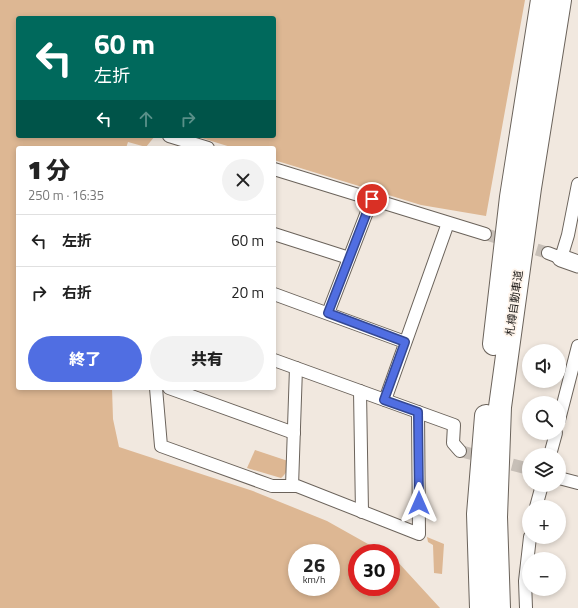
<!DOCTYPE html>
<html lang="ja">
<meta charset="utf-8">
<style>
body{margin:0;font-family:"Titillium Web","Noto Sans JP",sans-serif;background:#f2f2f2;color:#222;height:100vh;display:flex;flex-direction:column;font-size:15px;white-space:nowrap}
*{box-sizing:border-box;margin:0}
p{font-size:13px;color:#767676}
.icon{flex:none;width:22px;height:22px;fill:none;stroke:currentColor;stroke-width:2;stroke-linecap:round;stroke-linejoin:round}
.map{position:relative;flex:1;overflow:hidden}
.panel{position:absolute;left:16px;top:146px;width:260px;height:244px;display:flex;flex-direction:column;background:#fff;border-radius:4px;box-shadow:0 2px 6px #0003}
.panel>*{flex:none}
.banner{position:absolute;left:16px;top:16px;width:260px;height:122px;border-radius:4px;box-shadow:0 2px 6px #0003;background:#00695c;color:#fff;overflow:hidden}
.controls{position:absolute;left:522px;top:344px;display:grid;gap:8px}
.controls a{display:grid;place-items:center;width:44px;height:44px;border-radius:50%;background:#fff;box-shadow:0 2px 6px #0003;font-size:20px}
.speed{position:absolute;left:288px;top:544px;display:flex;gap:8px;font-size:20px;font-weight:700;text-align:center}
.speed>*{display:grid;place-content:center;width:52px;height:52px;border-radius:50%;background:#fff;box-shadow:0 2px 6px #0003;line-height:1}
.speed small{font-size:10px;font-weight:400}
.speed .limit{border:6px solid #d22;background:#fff;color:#111}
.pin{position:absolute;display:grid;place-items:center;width:34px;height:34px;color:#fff;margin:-17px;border:2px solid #fff;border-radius:50%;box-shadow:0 1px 4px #0007}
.me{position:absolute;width:44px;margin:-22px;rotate:0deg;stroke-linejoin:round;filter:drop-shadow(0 0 3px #0008)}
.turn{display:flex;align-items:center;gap:14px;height:84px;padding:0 12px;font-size:18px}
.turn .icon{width:52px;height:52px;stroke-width:2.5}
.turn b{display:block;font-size:28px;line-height:34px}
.lanes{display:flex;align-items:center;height:38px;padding:0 12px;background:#0003;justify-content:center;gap:20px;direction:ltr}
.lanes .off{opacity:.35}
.round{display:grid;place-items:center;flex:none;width:42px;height:42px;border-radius:21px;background:#f2f2f2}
.overview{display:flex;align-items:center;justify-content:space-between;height:68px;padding:0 12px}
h1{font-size:24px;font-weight:800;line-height:30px}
.action{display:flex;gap:8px;margin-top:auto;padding:8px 12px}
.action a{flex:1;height:46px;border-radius:24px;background:#506ee2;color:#fff;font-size:16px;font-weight:800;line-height:46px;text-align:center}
.action a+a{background:#f2f2f2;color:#222}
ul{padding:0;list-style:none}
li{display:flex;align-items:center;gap:12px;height:52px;padding:0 12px;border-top:1px solid #e0e0e0}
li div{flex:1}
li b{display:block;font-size:15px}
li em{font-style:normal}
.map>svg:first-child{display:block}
.green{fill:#ddb793;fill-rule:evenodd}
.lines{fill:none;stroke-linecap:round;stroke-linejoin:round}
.street-tunnel{stroke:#c7bfb7;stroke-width:12;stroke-dasharray:12 6;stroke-linecap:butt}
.street-casing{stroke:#6b635b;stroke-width:14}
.secondary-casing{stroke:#6b635b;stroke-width:19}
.highway-casing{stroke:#6b635b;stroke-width:24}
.street{stroke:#fff;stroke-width:12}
.secondary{stroke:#fff;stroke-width:17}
.highway{stroke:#fff;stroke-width:22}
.route-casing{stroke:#344893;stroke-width:10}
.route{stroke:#506ee2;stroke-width:7}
.labels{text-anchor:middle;stroke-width:3.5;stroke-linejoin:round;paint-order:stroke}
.street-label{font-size:11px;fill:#1f1c19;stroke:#fff5ec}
</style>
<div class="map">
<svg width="578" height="608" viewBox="0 0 578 608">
<rect width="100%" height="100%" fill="#f1e8df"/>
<g class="green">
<path d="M0 0H525L486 216 421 205 274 160V148H234L195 136H274V18H18V136H155L146 147 128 142 126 148H18V388H112L113 419 119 447 253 491 327 521 384 553H357V587H391V557L396 560 440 608H0ZM297 553H331V587H297Z"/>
<path d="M255 450 288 461C288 469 287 473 281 478L247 468Z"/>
<path d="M427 537 444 544 442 574 434 573 433 545 428 542Z"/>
</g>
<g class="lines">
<g class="street-tunnel">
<path d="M485 234 548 253"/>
<path d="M460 451 529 469"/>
</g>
<g class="street-casing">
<g id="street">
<path d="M169 136 208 148"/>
<path d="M274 169 485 234"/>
<path d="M274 234 349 258"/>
<path d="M548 253 561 258 568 235 578 184"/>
<path d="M274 294 405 342"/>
<path d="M328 313 372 199"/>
<path d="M274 360 454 425 453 443 460 451"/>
<path d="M156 388 161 446 272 486H297L419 534 418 412"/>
<path d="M169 388 294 433"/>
<path d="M360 391 362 512"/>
<path d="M385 400 448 223"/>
<path d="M559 420 578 346"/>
<path d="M550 455 556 433"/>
<path d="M559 478 578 483"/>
<path d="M292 486 296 368"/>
<path d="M536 507 542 485"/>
<path d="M526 608 525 581 530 537"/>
</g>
</g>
<g class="secondary-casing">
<path id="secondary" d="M561 258 578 264"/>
</g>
<g class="highway-casing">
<g id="highway">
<path d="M494 344 511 197 542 0"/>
<path d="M481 608 478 514 486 416"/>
<path d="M499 608 496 517 500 407 530 188 560 0"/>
</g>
</g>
<use href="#street" class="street"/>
<use href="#secondary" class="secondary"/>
<use href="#highway" class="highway"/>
</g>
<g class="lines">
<g class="route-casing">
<path id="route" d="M372 199 328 313 405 342 384 400 418 412 419 503"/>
</g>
<use href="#route" class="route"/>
</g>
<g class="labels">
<g class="street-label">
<text transform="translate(514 303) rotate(-82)" y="4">札樽自動車道</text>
</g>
</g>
</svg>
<div class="controls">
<a><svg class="icon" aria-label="sound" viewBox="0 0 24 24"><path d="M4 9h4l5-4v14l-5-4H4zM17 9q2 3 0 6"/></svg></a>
<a><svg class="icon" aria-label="search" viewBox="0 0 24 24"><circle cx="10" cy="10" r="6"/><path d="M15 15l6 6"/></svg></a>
<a><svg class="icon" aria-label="layers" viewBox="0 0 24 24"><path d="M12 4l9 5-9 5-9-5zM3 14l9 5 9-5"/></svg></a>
<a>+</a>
<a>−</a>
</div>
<div class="speed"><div>26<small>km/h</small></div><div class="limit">30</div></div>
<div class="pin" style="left:372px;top:199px;background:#d93025"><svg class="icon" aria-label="arrive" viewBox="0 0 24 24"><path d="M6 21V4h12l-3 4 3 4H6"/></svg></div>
<svg class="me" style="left:419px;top:503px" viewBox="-20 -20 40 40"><path d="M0-17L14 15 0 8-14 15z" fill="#506ee2" stroke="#fff" stroke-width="4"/></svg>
<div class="banner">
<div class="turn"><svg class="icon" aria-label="left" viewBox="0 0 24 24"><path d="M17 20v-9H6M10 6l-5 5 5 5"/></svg><div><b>60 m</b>左折</div></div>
<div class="lanes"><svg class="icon" aria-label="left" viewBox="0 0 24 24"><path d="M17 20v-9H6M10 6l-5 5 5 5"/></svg><svg class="icon off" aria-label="ahead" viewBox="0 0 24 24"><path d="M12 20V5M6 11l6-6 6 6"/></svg><svg class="icon off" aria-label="right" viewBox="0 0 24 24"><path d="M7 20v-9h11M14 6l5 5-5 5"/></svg></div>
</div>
<section class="panel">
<div class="overview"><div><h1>1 分</h1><p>250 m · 16:35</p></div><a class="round"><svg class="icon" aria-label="close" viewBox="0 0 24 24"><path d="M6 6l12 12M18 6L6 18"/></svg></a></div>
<ul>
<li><svg class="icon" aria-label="left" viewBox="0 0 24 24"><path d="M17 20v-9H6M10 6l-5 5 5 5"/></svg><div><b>左折</b></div><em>60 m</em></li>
<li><svg class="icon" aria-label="right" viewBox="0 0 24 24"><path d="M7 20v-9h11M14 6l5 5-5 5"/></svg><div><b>右折</b></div><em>20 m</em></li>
</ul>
<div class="action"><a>終了</a><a>共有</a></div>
</section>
</div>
